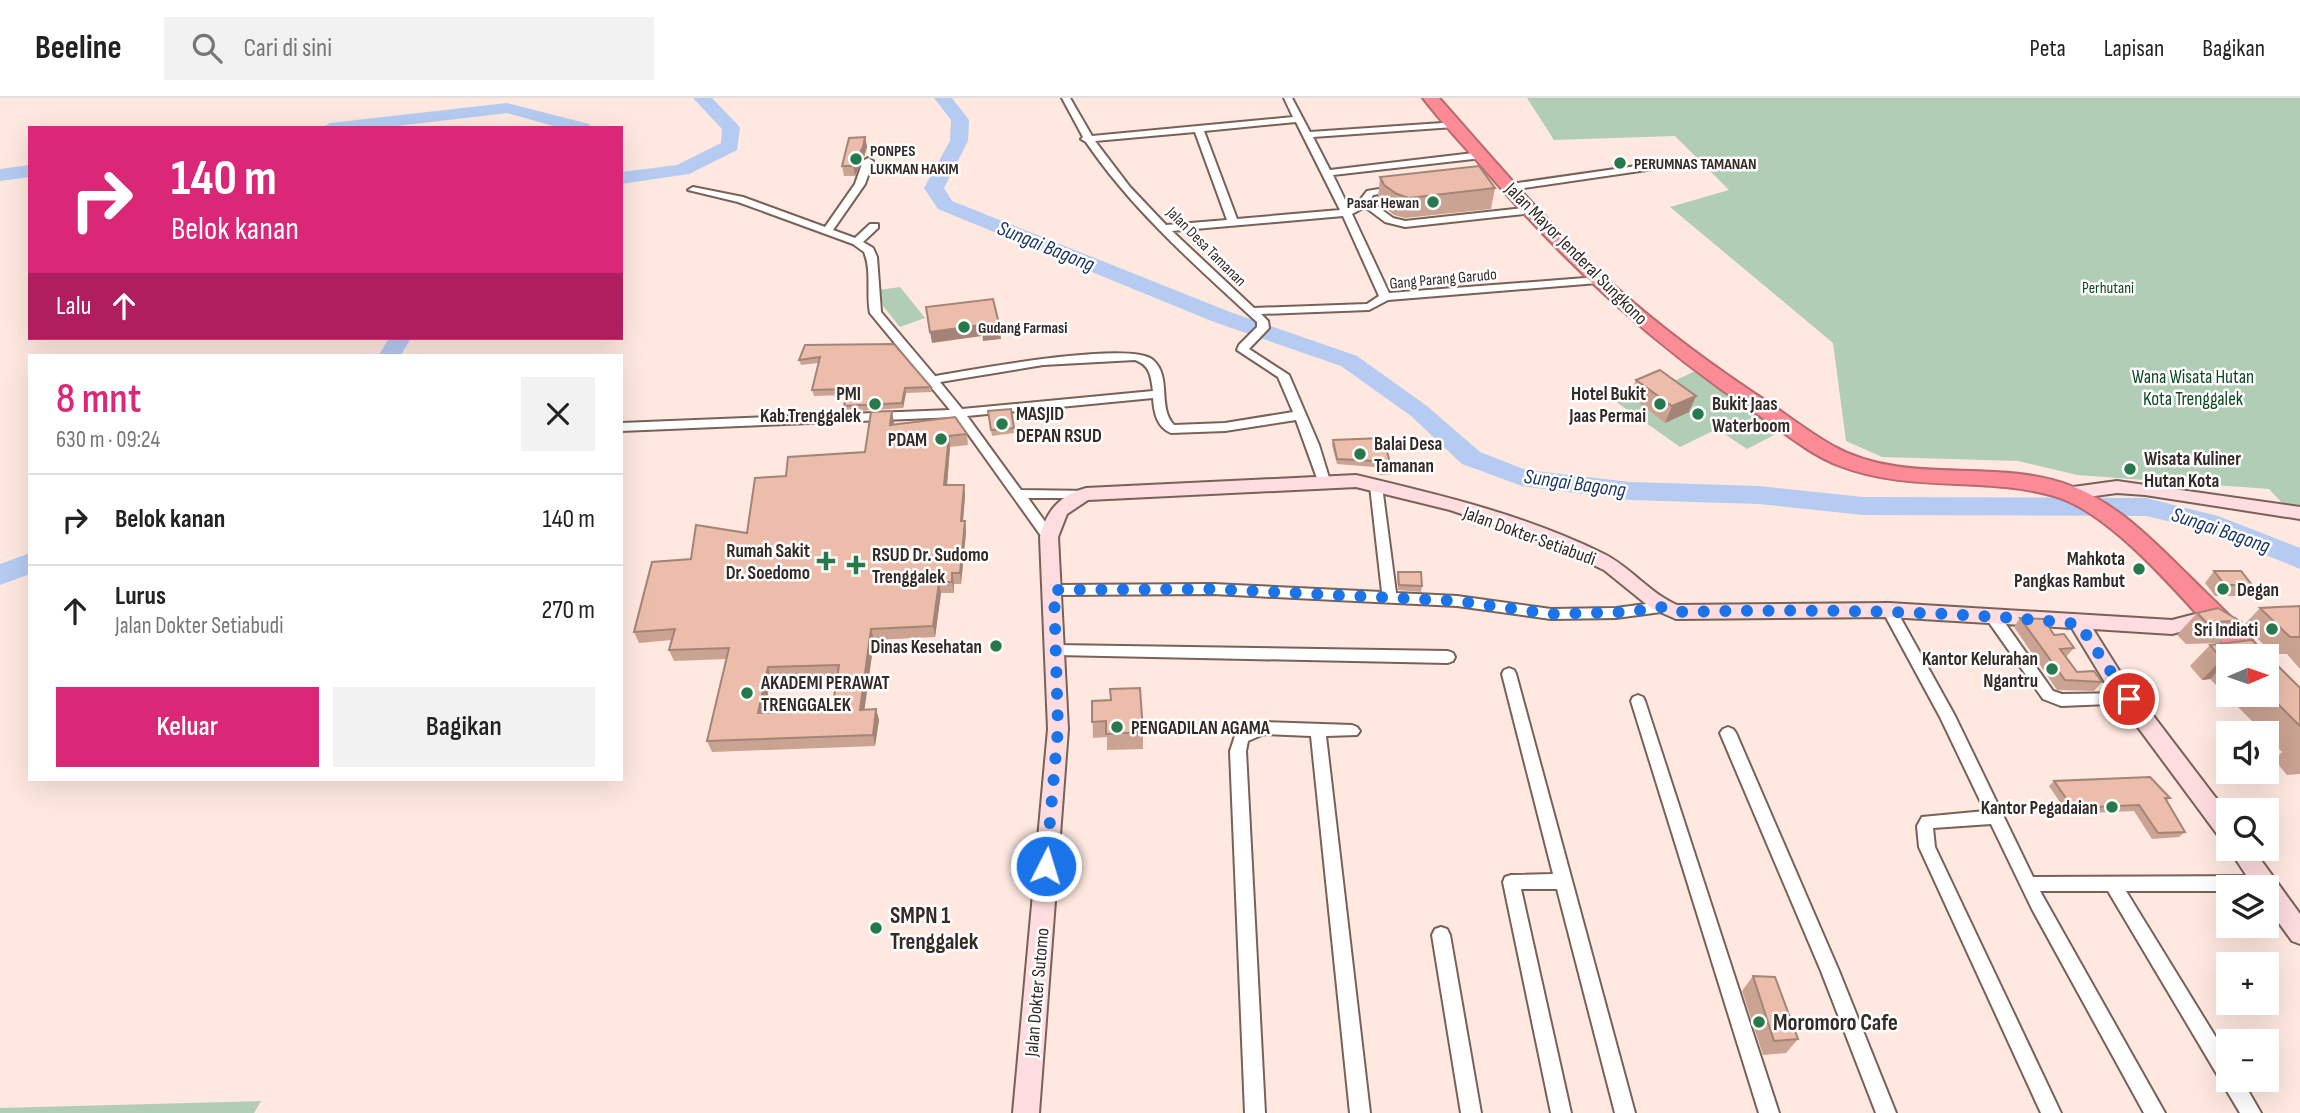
<!DOCTYPE html>
<html lang="id">
<meta charset="utf-8">
<style>
body{margin:0;font-family:"Sofia Sans Condensed",sans-serif;background:#f2f2f2;color:#222;height:100vh;display:flex;flex-direction:column;font-size:26px;white-space:nowrap}
*{box-sizing:border-box;margin:0}
p{font-size:23px;color:#767676}
.icon{flex:none;width:38px;height:38px;fill:none;stroke:currentColor;stroke-width:2;stroke-linecap:round;stroke-linejoin:round}
.map{position:relative;flex:1;overflow:hidden}
.details{position:absolute;left:28px;top:256px;width:595px;height:427px;display:flex;flex-direction:column;background:#fff;border-radius:0px;box-shadow:0 7px 28px #0002}
.details>*{flex:none}
.top-card{position:absolute;left:28px;top:28px;width:595px;height:214px;border-radius:0px;box-shadow:0 7px 28px #0002;background:#db2777;color:#fff;overflow:hidden}
.needle{width:46px;rotate:88deg}
.buttons{position:absolute;left:2216px;top:546px;display:grid;gap:14px}
.buttons a{display:grid;place-items:center;width:63px;height:63px;border-radius:0px;background:#fff;box-shadow:0 7px 28px #0002;font-size:35px}
.pin{position:absolute;display:grid;place-items:center;width:60px;height:60px;color:#fff;margin:-30px;border:4px solid #fff;border-radius:50%;box-shadow:0 2px 7px #0007}
.me{position:absolute;width:77px;margin:-38px;rotate:5deg;stroke-linejoin:round;filter:drop-shadow(0 0 5px #0008)}
.turn{display:flex;align-items:center;gap:24px;height:147px;padding:0 28px;font-size:32px}
.turn .icon{width:91px;height:91px;stroke-width:2.5}
.turn b{display:block;font-size:49px;line-height:60px}
.then{display:flex;align-items:center;height:66px;padding:0 28px;background:#0003;gap:14px;font-size:26px}
.round{display:grid;place-items:center;flex:none;width:74px;height:74px;border-radius:0px;background:#f2f2f2}
.head{display:flex;align-items:center;justify-content:space-between;height:119px;padding:0 28px}
h1{font-size:42px;font-weight:600;line-height:52px;color:#db2777}
.action{display:flex;gap:14px;margin-top:auto;padding:14px 28px}
.action a{flex:1;height:80px;border-radius:0px;background:#db2777;color:#fff;font-size:28px;font-weight:600;line-height:80px;text-align:center}
.action a+a{background:#f2f2f2;color:#222}
ul{padding:0;list-style:none}
li{display:flex;align-items:center;gap:21px;height:91px;padding:0 28px;border-top:2px solid #e0e0e0}
li div{flex:1}
li b{display:block;font-size:26px}
li em{font-style:normal}
header{display:flex;align-items:center;gap:42px;box-sizing:border-box;height:98px;padding:0 35px;background:#fff;border-bottom:2px solid #e0e0e0}
header strong{font-size:33px}
nav{display:flex;gap:38px;margin-inline-start:auto;font-size:24px}
.search{width:490px;height:63px;background:#f2f2f2;display:flex;align-items:center;gap:18px;box-sizing:border-box;padding:0 24px;border-radius:0px;color:#767676;font-size:26px}
.map>svg:first-child{display:block}
.green{fill:#b1cdb5}
.lines{fill:none;stroke-linecap:round;stroke-linejoin:round}
.river{fill:#b5cbf2;fill-rule:evenodd}
.street-casing{stroke:#786157;stroke-width:4}
.secondary-casing{stroke:#786157;stroke-width:4}
.highway-casing{stroke:#b6696e;stroke-width:4}
.street{fill:#fff;fill-rule:evenodd}
.secondary{fill:#fedcdf;fill-rule:evenodd}
.highway{fill:#fb8b95;fill-rule:evenodd}
.wall{fill:#caa392;fill-rule:evenodd}
.shaded-wall{fill:#a48477}
.building{fill:#ebbdaa;stroke:#a48477;stroke-width:2;fill-rule:evenodd}
.route{stroke:#1a73e8;stroke-width:12;stroke-dasharray:0 21.6}
.poi-dot{fill:#26794b;stroke:#fff;stroke-width:2.5}
.labels{text-anchor:middle;stroke-width:5;stroke-linejoin:round;paint-order:stroke}
.far-poi-label{font-size:16px;font-weight:bold;fill:#352b26;stroke:#fff;text-anchor:start}
.far-street-label{font-size:16px;fill:#352b26;stroke:#fff}
.far-park-label{font-size:16px;fill:#0c4821;stroke:#fff}
.street-label{font-size:19px;fill:#352b26;stroke:#fff}
.park-label{font-size:19px;fill:#0c4821;stroke:#fff}
.poi-label{font-size:19px;font-weight:bold;fill:#352b26;stroke:#fff;text-anchor:end}
.water-label{font-size:21px;font-style:italic;fill:#1e3767;stroke:#fff}
.near-poi-label{font-size:23px;font-weight:bold;fill:#352b26;stroke:#fff;text-anchor:start}
</style>
<header>
<strong>Beeline</strong>
<div class="search"><svg class="icon" aria-label="search" viewBox="0 0 24 24"><circle cx="10" cy="10" r="6"/><path d="M15 15l6 6"/></svg>Cari di sini</div>
<nav><a>Peta</a><a>Lapisan</a><a>Bagikan</a></nav>
</header>
<div class="map">
<svg width="2300" height="1015" viewBox="0 0 2300 1015">
<rect width="100%" height="100%" fill="#fee8df"/>
<g class="green">
<path d="M1527 0H2300V424L2269 391 2077 377 2018 363 1882 359 1846 343 1833 245 1670 109 1729 92 1675 38 1554 42Z"/>
<path d="M900 189 925 220 900 229 883 208 879 192Z"/>
<path d="M1697 272 1786 331 1747 351 1717 331 1680 349 1612 301 1658 279 1668 286Z"/>
<path d="M261 1003 254 1015H0V1010Z"/>
</g>
<g class="lines">
<g class="river">
<path d="M693 0H712L737 26 740 30 737 52 689 76 621 86V74L677 67 721 45 722 31Z"/>
<path d="M934 0H952L969 22 968 43 944 90 952 103 1230 214 1357 258 1427 308 1480 354 1526 372 1630 384 1759 388 1863 399 2146 400 2218 418 2300 450V471L2202 431 2146 418 1863 417 1759 406 1630 402 1522 388 1462 366 1411 318 1341 268 1214 224 938 111 924 90 950 43 951 22Z"/>
<path d="M507 5 589 26 592 30H561L507 15 380 30H321L330 25Z"/>
<path d="M30 67V79L0 83V71Z"/>
<path d="M389 240H411L401 257H379Z"/>
<path d="M30 455V476L0 487V466Z"/>
</g>
<g class="street-casing">
<g id="street">
<path d="M1062 0H1070L1092 38 1293 19 1284 0H1292L1310 34 1457 24 1459 26 1454 29 1313 39 1330 72 1482 54 1487 57 1482 60 1333 77 1349 110 1357 106 1367 93 1397 88 1402 91 1400 93 1373 97 1370 103 1393 120 1405 123 1533 109 1538 112 1533 115 1405 129 1385 124 1365 109 1352 116 1389 195 1598 179 1603 182 1598 185 1388 202 1369 212 1261 216 1268 223 1269 230 1249 251 1289 277 1319 347 1330 383 1324 387 1318 383 1296 322 1225 333 1171 335C1157 329 1154 315 1153 300L967 318 1021 392 1091 393 1092 396 1091 399 1086 400H1028L1056 439 1049 444 1044 442 956 319 621 333V325L950 312 870 215C866 195 872 173 864 154L853 146 738 104 688 92 693 89 743 99 825 129 855 86 863 63 868 60 873 63 865 86 833 132 855 140 870 126H878V130L863 144 873 150 877 159 881 214 935 278C970 272 1131 242 1153 262 1172 279 1157 309 1174 327L1225 325 1293 314 1278 279 1237 252 1239 247 1257 229V224C1196 168 1133 113 1086 44L1081 41 1083 39ZM1296 24 1340 112 1237 121 1204 33ZM1195 34 1227 122 1166 127 1130 89 1095 43ZM1343 118 1379 198 1367 206 1254 210 1172 133ZM1135 262C1150 267 1151 278 1153 293L962 311 940 284 1043 267Z"/>
<path d="M1678 62 1683 65 1681 67 1511 92 1506 89 1511 86Z"/>
<path d="M1376 384 1382 388 1396 495 1457 498 1551 511 1616 510 1661 504 1668 509 1661 514 1616 520 1551 521 1457 508 1213 496 1054 497 1047 492 1054 487 1213 486 1382 494 1370 388Z"/>
<path d="M1889 507 1894 508 1955 618 2033 779 2265 778 2271 780 2273 785 2271 790 2266 792V789H2228V793H2126L2228 959V982H2242L2261 1015H2240L2108 793H2040L2165 1015H2144L2032 811 1991 726 1933 730 1935 749 2061 1015H2041L1919 749 1917 728 1922 719 1985 713 1940 619 1882 512Z"/>
<path d="M1993 514 1998 515 2053 593 2062 596 2129 595 2134 597 2136 601 2134 605 2061 608 2043 601 1988 523 1986 519 1988 515Z"/>
<path d="M1056 547 1448 553 1453 555 1455 559 1453 563 1448 565 1056 557 1051 556 1049 552 1051 548Z"/>
<path d="M1509 570 1514 572 1516 576 1635 1015H1615L1557 791H1521L1571 1015H1551L1503 784 1505 779 1511 777 1553 776 1502 576 1504 572Z"/>
<path d="M1638 597 1643 599 1645 603 1779 1015H1759L1631 603 1633 599Z"/>
<path d="M1263 624 1352 627 1357 629 1360 633 1357 637 1326 638 1370 1015H1350L1311 638 1264 636 1248 643 1246 653 1265 1015H1245L1230 653 1236 635Z"/>
<path d="M1728 629 1733 631 1736 635 1839 873 1896 1015H1876L1821 873 1720 635 1723 631Z"/>
<path d="M1441 829 1447 831 1450 837 1481 1015H1461L1432 837 1435 831Z"/>
</g>
</g>
<g class="secondary-casing">
<g id="secondary">
<path d="M1356 377C1440 397 1525 417 1602 455 1630 468 1649 495 1677 507L1889 505 2172 522 2211 512 2218 514 2221 519 2218 524 2172 536 2093 531 2120 574 2228 716V742L2220 740 2106 586 2072 530 1889 519 1676 521 1651 510 1604 472 1545 444 1450 412 1356 389 1088 402 1067 416 1058 439 1068 631 1039 1015H1013L1048 631 1040 439C1046 413 1060 397 1086 390Z"/>
<path d="M2117 383 2300 409V421L2145 397 2117 395 2073 401 2064 395 2073 389Z"/>
<path d="M2229 751H2253L2300 816V846L2292 843 2266 807V789H2254Z"/>
</g>
</g>
<g class="highway-casing">
<path id="highway" d="M1423 0H1439C1495 63 1550 129 1612 186 1662 231 1715 270 1772 307 1792 321 1812 336 1833 348 1907 389 1995 359 2071 388 2117 405 2153 443 2188 477 2207 497 2251 535 2263 558H2235C2192 512 2115 415 2054 398 1984 378 1910 395 1840 368 1811 357 1786 336 1760 318 1653 247 1569 169 1485 72 1465 49 1442 25 1423 0Z"/>
</g>
<use href="#street" class="street"/>
<use href="#secondary" class="secondary"/>
<use href="#highway" class="highway"/>
</g>
<g class="wall">
<path d="M865 39 867 49 864 59 855 78H844L842 68Z"/>
<path d="M1380 79 1495 90 1491 111 1405 120 1394 117 1381 107 1378 99Z"/>
<path d="M805 247 931 289 932 294 906 295 903 310 845 314 844 308 847 297 814 298 812 292 819 265 801 267 799 262Z"/>
<path d="M1636 282 1689 314 1665 325 1630 298Z"/>
<path d="M1011 311 1014 335 992 338 988 313Z"/>
<path d="M892 313 893 326 967 336 968 347 950 349 947 387H964L965 398 963 423H965L966 434 961 486H954V495H941L935 539 874 542 864 611H876L879 622 875 648 712 654 707 643 726 561 674 563 669 552 672 542 639 545 634 534 691 461 747 435 786 378 865 354ZM837 578 832 613 764 615 771 580Z"/>
<path d="M1333 342 1392 371 1391 377H1377L1374 369 1337 366 1332 347Z"/>
<path d="M2214 473 2252 487 2242 498H2215L2205 485Z"/>
<path d="M1398 474 1422 488 1421 494 1398 492 1397 479Z"/>
<path d="M2300 508V571L2287 556H2273L2244 527 2260 510Z"/>
<path d="M2197 515 2240 523 2220 545 2186 546 2177 537Z"/>
<path d="M2020 520 2054 537 2074 550 2066 559 2077 574 2102 584 2094 593 2057 592 2014 529Z"/>
<path d="M2252 542 2300 590V676L2287 677 2274 661 2282 654 2266 638V635H2264L2210 581 2202 582 2190 568 2210 547ZM2228 558H2266V597H2228Z"/>
<path d="M1092 603 1143 634V651L1107 652V639L1093 640Z"/>
<path d="M2054 683 2170 700 2166 703 2185 734 2179 739 2152 741 2134 713 2068 716 2049 688Z"/>
<path d="M1753 878 1798 941 1786 955 1763 957 1742 893Z"/>
</g>
<g class="shaded-wall">
<path d="M865 39 867 49 864 59 855 78 853 68Z"/>
<path d="M980 227 982 238 932 245 930 234Z"/>
<path d="M1000 230 1001 241 983 243 982 232Z"/>
<path d="M905 290 906 295 903 310 902 305Z"/>
<path d="M1696 298 1689 314 1665 325 1672 308Z"/>
<path d="M892 313 894 324 892 338 890 327Z"/>
<path d="M949 338 950 349 946 399 944 387Z"/>
<path d="M964 387 965 398 962 434 961 423Z"/>
<path d="M965 423 966 434 961 486 960 475Z"/>
<path d="M952 475 954 486V495L952 484Z"/>
<path d="M939 484 941 495 935 539 933 528Z"/>
<path d="M871 531 874 542 863 623 860 612Z"/>
<path d="M2228 560V562L2210 581 2202 582 2222 561Z"/>
<path d="M768 569 771 580 762 626 758 615Z"/>
<path d="M876 611 879 622 875 648 873 637Z"/>
</g>
<g class="building">
<path d="M865 39 863 49 853 68H842L849 40Z"/>
<path d="M1479 68 1495 90 1409 100 1397 96 1384 87 1380 79Z"/>
<path d="M993 201 1000 230 982 232 980 227 930 234 926 209Z"/>
<path d="M894 246 931 289 905 290 902 305 844 308 848 291 812 292 820 259 799 262 805 247Z"/>
<path d="M1660 272 1696 298 1672 308 1636 282Z"/>
<path d="M1011 311 1014 330 991 332 988 313Z"/>
<path d="M892 313 890 327 955 319 967 336 949 338 944 387H964L961 423H965L960 475H952V484H939L933 528 871 531 860 612 876 611 873 637 707 643 729 550 669 552 675 531 634 534 652 464 691 461 696 427 747 435 755 380 786 378 788 359 865 354 871 314ZM839 567 832 613 758 615 768 569Z"/>
<path d="M1383 340 1392 371H1377L1375 363 1337 361 1333 342Z"/>
<path d="M2214 473H2241L2252 487H2225Z"/>
<path d="M1398 474H1421L1422 488 1399 487Z"/>
<path d="M2300 508V539H2290L2260 510Z"/>
<path d="M2218 510 2240 523 2206 524 2197 515Z"/>
<path d="M2020 520 2044 521 2054 537 2064 536 2074 550 2060 551 2077 574 2094 573 2102 584 2065 582Z"/>
<path d="M2252 542 2300 590V628L2266 594V558H2228V560L2222 561 2210 547Z"/>
<path d="M1140 590 1143 634 1106 636V623L1092 624V603L1111 602 1110 591Z"/>
<path d="M2150 679 2170 700H2165L2185 734 2158 735 2139 707 2073 710 2054 683Z"/>
<path d="M1753 878 1775 879 1798 941 1774 943Z"/>
</g>
<g class="lines">
<path class="route" d="M1046 768 1058 631 1054 492 1213 491 1457 503 1551 516 1630 514 1661 509 1676 514C1810 511 1945 512 2079 526L2129 601"/>
</g>
<g class="poi-dot">
<circle cx="856" cy="61" r="7"/>
<circle cx="1620" cy="65" r="7"/>
<circle cx="1433" cy="104" r="7"/>
<circle cx="964" cy="229" r="7"/>
<circle cx="875" cy="306" r="7"/>
<circle cx="1660" cy="306" r="7"/>
<circle cx="1698" cy="316" r="7"/>
<circle cx="1002" cy="326" r="7"/>
<circle cx="941" cy="341" r="7"/>
<circle cx="1360" cy="356" r="7"/>
<circle cx="2130" cy="371" r="7"/>
<path d="M822.5 452.5h7v7h7v7h-7v7h-7v-7h-7v-7h7z"/>
<path d="M852.5 456.5h7v7h7v7h-7v7h-7v-7h-7v-7h7z"/>
<circle cx="2139" cy="471" r="7"/>
<circle cx="2223" cy="491" r="7"/>
<circle cx="2272" cy="531" r="7"/>
<circle cx="996" cy="548" r="7"/>
<circle cx="2052" cy="571" r="7"/>
<circle cx="747" cy="595" r="7"/>
<circle cx="1117" cy="629" r="7"/>
<circle cx="2112" cy="709" r="7"/>
<circle cx="876" cy="830" r="7"/>
<circle cx="1759" cy="924" r="7"/>
</g>
<g class="labels">
<g class="far-poi-label">
<text x="870" y="58">PONPES<tspan x="870" dy="18">LUKMAN HAKIM</tspan></text>
<text x="1634" y="71">PERUMNAS TAMANAN</text>
<text x="1419" y="110" text-anchor="end">Pasar Hewan</text>
<text x="978" y="235">Gudang Farmasi</text>
</g>
<g class="far-street-label">
<text transform="translate(1207 148) rotate(45)" y="6">Jalan Desa Tamanan</text>
<text transform="translate(1443 180) rotate(-5)" y="6">Gang Parang Garudo</text>
</g>
<g class="far-park-label">
<text x="2108" y="195">Perhutani</text>
</g>
<g class="street-label">
<text transform="translate(1577 155) rotate(45)" y="7">Jalan Mayor Jenderal Sungkono</text>
<text transform="translate(1530 437) rotate(20)" y="7">Jalan Dokter Setiabudi</text>
<text transform="translate(1036 894) rotate(-85)" y="7">Jalan Dokter Sutomo</text>
</g>
<g class="park-label">
<text x="2193" y="285">Wana Wisata Hutan<tspan x="2193" dy="22">Kota Trenggalek</tspan></text>
</g>
<g class="poi-label">
<text x="861" y="302">PMI<tspan x="861" dy="22">Kab.Trenggalek</tspan></text>
<text x="1646" y="302">Hotel Bukit<tspan x="1646" dy="22">Jaas Permai</tspan></text>
<text x="1712" y="312" text-anchor="start">Bukit Jaas<tspan x="1712" dy="22">Waterboom</tspan></text>
<text x="1016" y="322" text-anchor="start">MASJID<tspan x="1016" dy="22">DEPAN RSUD</tspan></text>
<text x="927" y="348">PDAM</text>
<text x="1374" y="352" text-anchor="start">Balai Desa<tspan x="1374" dy="22">Tamanan</tspan></text>
<text x="2144" y="367" text-anchor="start">Wisata Kuliner<tspan x="2144" dy="22">Hutan Kota</tspan></text>
<text x="810" y="459">Rumah Sakit<tspan x="810" dy="22">Dr. Soedomo</tspan></text>
<text x="872" y="463" text-anchor="start">RSUD Dr. Sudomo<tspan x="872" dy="22">Trenggalek</tspan></text>
<text x="2125" y="467">Mahkota<tspan x="2125" dy="22">Pangkas Rambut</tspan></text>
<text x="2237" y="498" text-anchor="start">Degan</text>
<text x="2258" y="538">Sri Indiati</text>
<text x="982" y="555">Dinas Kesehatan</text>
<text x="2038" y="567">Kantor Kelurahan<tspan x="2038" dy="22">Ngantru</tspan></text>
<text x="761" y="591" text-anchor="start">AKADEMI PERAWAT<tspan x="761" dy="22">TRENGGALEK</tspan></text>
<text x="1131" y="636" text-anchor="start">PENGADILAN AGAMA</text>
<text x="2098" y="716">Kantor Pegadaian</text>
</g>
<g class="water-label">
<text transform="translate(1046 148) rotate(22)" y="7">Sungai Bagong</text>
<text transform="translate(1575 385) rotate(8)" y="7">Sungai Bagong</text>
<text transform="translate(2221 432) rotate(19)" y="7">Sungai Bagong</text>
</g>
<g class="near-poi-label">
<text x="890" y="825">SMPN 1<tspan x="890" dy="26">Trenggalek</tspan></text>
<text x="1773" y="932">Moromoro Cafe</text>
</g>
</g>
</svg>
<div class="buttons">
<a><svg class="needle" viewBox="-14 -14 28 28"><path d="M0-13l5 13h-10z" fill="#e53935"/><path d="M0 13l5-13h-10z" fill="#767676"/></svg></a>
<a><svg class="icon" aria-label="sound" viewBox="0 0 24 24"><path d="M4 9h4l5-4v14l-5-4H4zM17 9q2 3 0 6"/></svg></a>
<a><svg class="icon" aria-label="search" viewBox="0 0 24 24"><circle cx="10" cy="10" r="6"/><path d="M15 15l6 6"/></svg></a>
<a><svg class="icon" aria-label="layers" viewBox="0 0 24 24"><path d="M12 4l9 5-9 5-9-5zM3 14l9 5 9-5"/></svg></a>
<a>+</a>
<a>−</a>
</div>
<div class="pin" style="left:2129px;top:601px;background:#d93025"><svg class="icon" aria-label="arrive" viewBox="0 0 24 24"><path d="M6 21V4h12l-3 4 3 4H6"/></svg></div>
<svg class="me" style="left:1046px;top:768px" viewBox="-20 -20 40 40"><circle r="17" fill="#1a73e8" stroke="#fff" stroke-width="3"/><path d="M0-11L8 9 0 5-8 9z" fill="#fff"/></svg>
<div class="top-card">
<div class="turn"><svg class="icon" aria-label="right" viewBox="0 0 24 24"><path d="M7 20v-9h11M14 6l5 5-5 5"/></svg><div><b>140 m</b>Belok kanan</div></div>
<div class="then">Lalu<svg class="icon" aria-label="ahead" viewBox="0 0 24 24"><path d="M12 20V5M6 11l6-6 6 6"/></svg></div>
</div>
<section class="details">
<div class="head"><div><h1>8 mnt</h1><p>630 m · 09:24</p></div><a class="round"><svg class="icon" aria-label="close" viewBox="0 0 24 24"><path d="M6 6l12 12M18 6L6 18"/></svg></a></div>
<ul>
<li><svg class="icon" aria-label="right" viewBox="0 0 24 24"><path d="M7 20v-9h11M14 6l5 5-5 5"/></svg><div><b>Belok kanan</b></div><em>140 m</em></li>
<li><svg class="icon" aria-label="ahead" viewBox="0 0 24 24"><path d="M12 20V5M6 11l6-6 6 6"/></svg><div><b>Lurus</b><p>Jalan Dokter Setiabudi</p></div><em>270 m</em></li>
</ul>
<div class="action"><a>Keluar</a><a>Bagikan</a></div>
</section>
</div>
